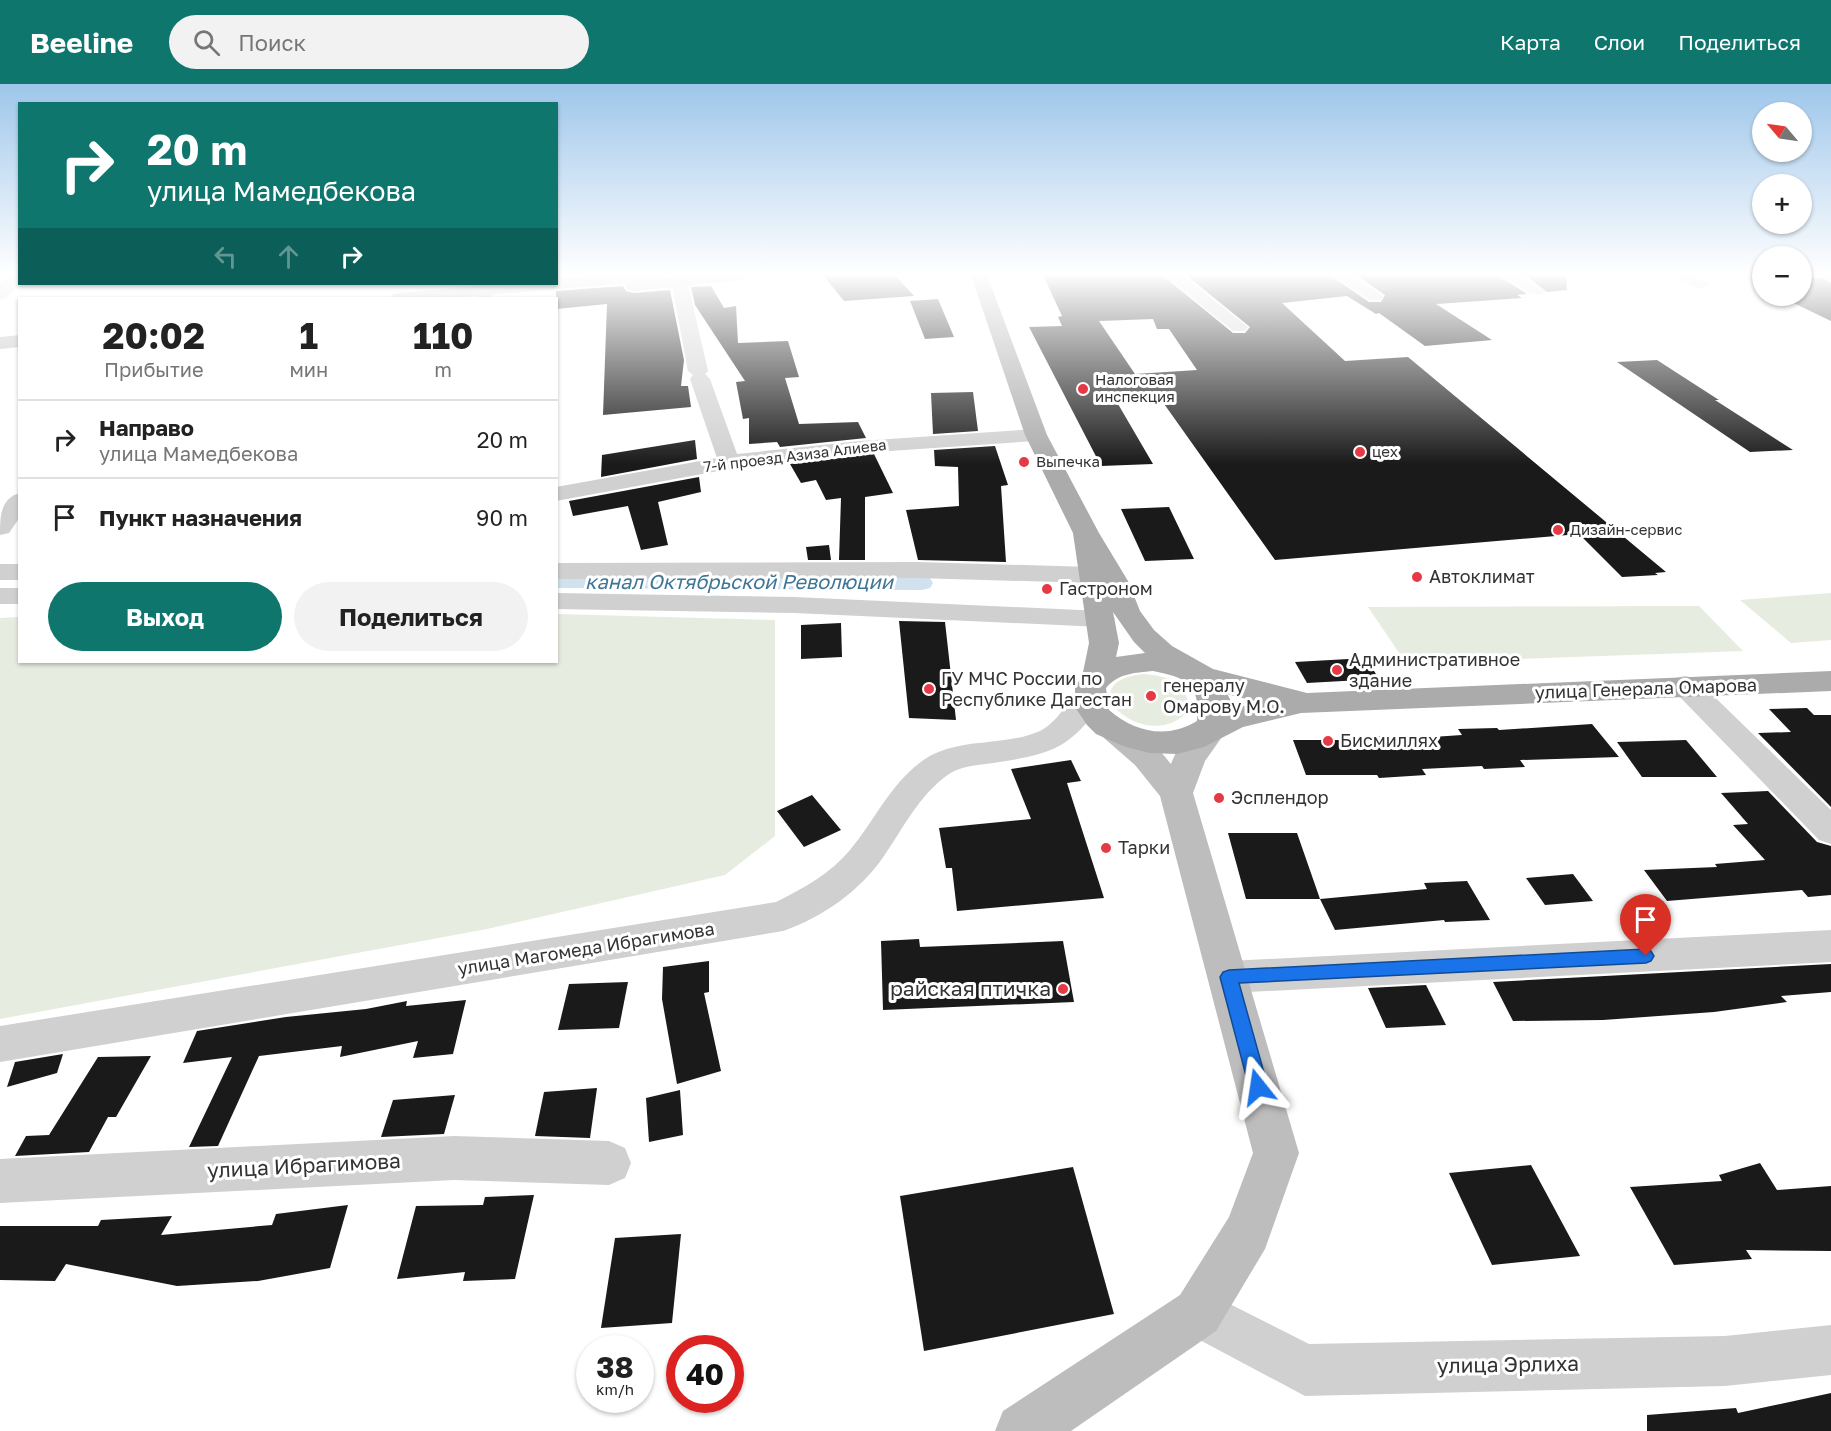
<!DOCTYPE html>
<html lang="ru">
<meta charset="utf-8">
<style>
body{margin:0;font-family:"Golos Text",sans-serif;background:#f2f2f2;color:#222;height:100vh;display:flex;flex-direction:column;font-size:22px;white-space:nowrap}
*{box-sizing:border-box;margin:0}
p{font-size:20px;color:#767676}
.icon{flex:none;width:33px;height:33px;fill:none;stroke:currentColor;stroke-width:2;stroke-linecap:round;stroke-linejoin:round}
.map{position:relative;flex:1;overflow:hidden}
.sheet{position:absolute;left:18px;top:213px;width:540px;height:366px;display:flex;flex-direction:column;background:#fff;border-radius:0px;box-shadow:0 2px 4px #0004}
.sheet>*{flex:none}
.top-card{position:absolute;left:18px;top:18px;width:540px;height:183px;border-radius:0px;box-shadow:0 2px 4px #0004;background:#0f766e;color:#fff;overflow:hidden}
.needle{width:39px;rotate:299deg}
.tools{position:absolute;left:1752px;top:18px;display:grid;gap:12px}
.tools a{display:grid;place-items:center;width:60px;height:60px;border-radius:50%;background:#fff;box-shadow:0 2px 4px #0004;font-size:30px}
.speed{position:absolute;left:576px;top:1251px;display:flex;gap:12px;font-size:30px;font-weight:700;text-align:center}
.speed>*{display:grid;place-content:center;width:78px;height:78px;border-radius:50%;background:#fff;box-shadow:0 2px 4px #0004;line-height:1}
.speed small{font-size:15px;font-weight:400}
.speed .limit{border:9px solid #d22;background:#fff;color:#111}
.pin{position:absolute;display:grid;place-items:center;width:51px;height:51px;color:#fff;margin:-62px -26px;border-radius:50% 50% 50% 0;rotate:-45deg;box-shadow:0 0 6px #0007}
.pin .icon{rotate:45deg}
.me{position:absolute;width:66px;margin:-33px;rotate:345deg;stroke-linejoin:round;filter:drop-shadow(0 0 4px #0008)}
.turn{display:flex;align-items:center;gap:21px;height:126px;padding:0 30px;font-size:27px}
.turn .icon{width:78px;height:78px;stroke-width:2.5}
.turn b{display:block;font-size:42px;line-height:51px}
.lanes{display:flex;align-items:center;height:57px;padding:0 30px;background:#0003;justify-content:center;gap:30px;direction:ltr}
.lanes .off{opacity:.35}
.eta{display:flex;justify-content:space-evenly;align-items:center;height:102px;text-align:center}
.eta b{font-size:36px;font-weight:700;line-height:42px}
.primary-button{display:flex;gap:12px;margin-top:auto;padding:12px 30px}
.primary-button a{flex:1;height:69px;border-radius:36px;background:#0f766e;color:#fff;font-size:24px;font-weight:700;line-height:69px;text-align:center}
.primary-button a+a{background:#f2f2f2;color:#222}
ul{padding:0;list-style:none}
li{display:flex;align-items:center;gap:18px;height:78px;padding:0 30px;border-top:2px solid #e0e0e0}
li div{flex:1}
li b{display:block;font-size:22px}
li em{font-style:normal}
header{display:flex;align-items:center;gap:36px;box-sizing:border-box;height:84px;padding:0 30px;background:#0f766e;color:#fff}
header strong{font-size:28px}
nav{display:flex;gap:33px;margin-inline-start:auto;font-size:21px}
.search{width:420px;height:54px;background:#f2f2f2;display:flex;align-items:center;gap:15px;box-sizing:border-box;padding:0 21px;border-radius:33px;color:#767676;font-size:22px}
.map>svg:first-child{display:block}
.green{fill:#e6ecdf}
.lines{fill:none;stroke-linecap:round;stroke-linejoin:round}
.canal{fill:#cfe2ee;fill-rule:evenodd}
.building{fill:#1a1a1a;fill-rule:evenodd}
.street{fill:#d0d0d0;fill-rule:evenodd}
.secondary{fill:#bdbdbd;fill-rule:evenodd}
.primary{fill:#ababab;fill-rule:evenodd}
.route{fill:#1a73e8;stroke:#114b97;stroke-width:1.5}
.poi-dot{fill:#e63946;stroke:#fff;stroke-width:2}
.labels{text-anchor:middle;stroke-width:6;stroke-linejoin:round;paint-order:stroke}
.far-poi-label{font-size:15px;fill:#333;stroke:#fff;text-anchor:start}
.far-street-label{font-size:15px;fill:#333;stroke:#fff}
.poi-label{font-size:18px;fill:#333;stroke:#fff;text-anchor:start}
.street-label{font-size:18px;fill:#333;stroke:#fff}
.water-label{font-size:20px;font-style:italic;fill:#3f7597;stroke:#fff}
.near-poi-label{font-size:21px;fill:#333;stroke:#fff;text-anchor:end}
.near-street-label{font-size:21px;fill:#333;stroke:#fff}
</style>
<header>
<strong>Beeline</strong>
<div class="search"><svg class="icon" aria-label="search" viewBox="0 0 24 24"><circle cx="10" cy="10" r="6"/><path d="M15 15l6 6"/></svg>Поиск</div>
<nav><a>Карта</a><a>Слои</a><a>Поделиться</a></nav>
</header>
<div class="map">
<svg width="1831" height="1347" viewBox="0 0 1831 1347">
<rect width="100%" height="100%" fill="#fff"/>
<g class="green">
<path d="M1831 509V556L1791 559 1740 516Z"/>
<path d="M1699 522 1743 567 1406 579 1368 523Z"/>
<path d="M557 530 775 536V752L725 791 487 845 0 935V534L19 533 20 578H556Z"/>
<path d="M1144 590C1168 592 1188 599 1189 626 1148 674 1063 598 1144 590Z"/>
</g>
<g class="lines">
<path class="canal" d="M556 490 922 492 930 494 933 499 930 504 922 506 556 504Z"/>
</g>
<g class="building">
<path d="M823 191H895L914 212 844 217Z"/>
<path d="M1043 191H1162L1233 249H1245L1250 243 1186 191H1330L1369 218H1381L1385 211 1356 191H1497L1527 210 1517 211 1522 214 1436 220 1492 256 1425 262 1379 229 1376 230 1347 212 1282 219 1345 277 1408 273 1666 488 1655 489 1658 491 1622 493 1579 450 1275 476 1162 317 1118 320 1153 380 1101 382 1029 243 1062 242 1058 233 1062 232ZM1153 235 1157 245H1169L1197 286 1135 290 1099 237Z"/>
<path d="M1525 191H1566L1567 206 1547 208Z"/>
<path d="M1802 194H1822L1831 199V237L1779 212H1802Z"/>
<path d="M623 202 626 207 634 209 670 206 684 276 681 302H688L691 323 603 331 607 220 556 225V207Z"/>
<path d="M711 202 724 224 736 222 738 259 788 257 799 293 785 294 799 340 858 338 866 354 780 363 777 358 749 360V334L743 335 736 298 745 297 695 221 691 203Z"/>
<path d="M938 215 954 253 925 255 910 217Z"/>
<path d="M1657 276 1719 316H1715L1793 366 1750 368 1617 278Z"/>
<path d="M973 308 978 347 933 350 931 309Z"/>
<path d="M695 356 697 375 601 393 602 371Z"/>
<path d="M995 362 1008 401 1001 402 1006 478 918 476 906 426 959 422 958 383 935 382 934 366Z"/>
<path d="M874 370 893 409 865 413V476H839L841 414 826 416 816 396 801 399 790 380Z"/>
<path d="M699 393 701 408 658 418 668 461 641 466 628 422 573 432 569 417Z"/>
<path d="M1169 423 1194 475 1145 477 1121 425Z"/>
<path d="M829 461 831 476H808L806 463Z"/>
<path d="M899 537 945 538 956 636 909 634Z"/>
<path d="M841 539 842 573 801 575V541Z"/>
<path d="M1366 574 1379 595 1307 599 1295 578Z"/>
<path d="M1807 624 1814 631H1831V723L1758 649 1791 648 1769 625Z"/>
<path d="M1592 640 1619 673 1520 676 1525 683 1484 685 1482 682 1422 685 1426 691 1379 694 1377 691H1306L1293 656H1358L1356 653 1401 651 1403 655 1462 651 1458 645 1497 644 1499 646Z"/>
<path d="M1686 656 1717 693H1642L1617 658Z"/>
<path d="M1071 676 1081 697 1067 699 1104 814 957 827 952 784H946L939 744 1031 735 1011 685Z"/>
<path d="M1768 707 1817 758 1831 762V811L1808 813 1802 806 1667 817 1644 786 1717 783 1715 780 1765 776 1733 741 1748 740 1721 709Z"/>
<path d="M812 711 841 746 804 763 777 727Z"/>
<path d="M1228 749H1297L1320 815H1246Z"/>
<path d="M1573 790 1593 817 1545 821 1526 794Z"/>
<path d="M1467 797 1490 836 1445 838 1444 836 1335 846 1320 815 1427 805 1424 799Z"/>
<path d="M919 855 920 863 1063 857 1074 918 883 926 881 857Z"/>
<path d="M709 877V908L704 909 721 987 677 1000 662 915 663 883Z"/>
<path d="M1831 880V908L1781 912 1787 918 1714 928 1603 936 1513 937 1493 898Z"/>
<path d="M628 898 619 944 558 946 569 900Z"/>
<path d="M1426 901 1446 941 1386 944 1368 904Z"/>
<path d="M466 916 453 970 413 974 418 957 340 973 342 962 259 972 218 1062 189 1063 232 973 183 979 197 947 286 933 366 925 407 917 406 922Z"/>
<path d="M63 970 57 989 7 1003 15 978Z"/>
<path d="M151 972 116 1033H108L89 1068 15 1072 26 1052 49 1051 98 973Z"/>
<path d="M597 1004 590 1054 535 1052 544 1008Z"/>
<path d="M680 1006 683 1051 649 1058 646 1014Z"/>
<path d="M455 1011 444 1050 381 1053 393 1016Z"/>
<path d="M1760 1079 1777 1106 1831 1102V1167L1746 1166 1752 1175 1674 1181 1630 1103 1722 1097 1719 1091Z"/>
<path d="M1531 1081 1580 1172 1492 1181 1449 1089Z"/>
<path d="M1073 1083 1114 1230 924 1267 900 1112Z"/>
<path d="M534 1111 515 1195 463 1197 465 1188 397 1195 416 1122 483 1121 485 1113Z"/>
<path d="M348 1121 330 1184 258 1197 177 1202 66 1180 55 1197 0 1196V1142H98L101 1136 172 1132 161 1151 272 1141 276 1130Z"/>
<path d="M681 1150 672 1239 601 1244 615 1154Z"/>
<path d="M1831 1309V1347H1647V1331L1736 1324 1738 1329Z"/>
</g>
<g class="lines">
<g class="street">
<path d="M9 191H20V199L6 214 0 215V200Z"/>
<path d="M670 191H686L708 287 705 290 710 295 737 370 860 357 1036 345 1043 347 1047 351 1043 355 1036 357 860 369 729 385 556 417V403L717 374 690 295 693 291 688 287Z"/>
<path d="M1164 191H1182L1248 243 1245 247H1233Z"/>
<path d="M1332 191H1352L1383 212 1381 216H1369Z"/>
<path d="M1499 191H1520L1545 207 1543 210H1531Z"/>
<path d="M1672 191H1694L1709 200 1701 205 1674 194Z"/>
<path d="M1821 191H1831V197Z"/>
<path d="M478 200H494L492 214H476Z"/>
<path d="M20 409V433L9 449 0 451C0 434 0 414 20 409Z"/>
<path d="M916 478 1092 483 1101 486 1105 491 1101 496 1092 499 916 494 556 495V479Z"/>
<rect x="0" y="480" width="20" height="16"/>
<rect x="0" y="504" width="20" height="16"/>
<path d="M556 509 795 513 1101 527 1111 529 1115 535 1111 541 1101 543 795 529 556 525Z"/>
<path d="M1685 592 1695 594 1831 726V760L1819 756 1675 608 1670 601 1675 594Z"/>
<path d="M1090 603 1100 606 1105 613C1072 665 1052 670 993 679 978 681 961 682 949 690 919 711 904 743 884 772 860 807 823 833 783 847L0 978V942L776 818C804 804 830 790 850 766 876 735 891 698 925 675 959 653 1004 663 1040 647 1062 636 1069 609 1090 603Z"/>
<path d="M1831 846V878L1229 909 1215 905 1210 893 1215 881 1229 877Z"/>
<path d="M454 1052 609 1057 625 1064 631 1079 625 1094 609 1101 454 1096 0 1119V1075Z"/>
<path d="M1198 1204 1309 1260 1725 1252 1831 1241V1291L1725 1302 1305 1312 1181 1246 1173 1229 1181 1212Z"/>
</g>
<g class="secondary">
<path d="M596 191H664L662 194 690 191H751L743 196 634 207 628 206 625 202 628 199 452 214H390L393 210 399 209 503 200H556V195Z"/>
<path d="M20 251V263L0 265V253Z"/>
<path d="M1213 632 1224 635 1229 643 1205 677 1193 709 1299 1069 1265 1165 1216 1247 1071 1347H995L1003 1327 1180 1211 1229 1133 1253 1069 1160 712 1135 681 1104 654 1099 646 1104 638C1131 631 1155 660 1171 680 1178 662 1194 637 1213 632Z"/>
</g>
<path class="primary" d="M971 191H987L1047 351 1099 449 1128 497 1140 527 1154 546 1172 562 1213 585 1307 609 1831 587V607L1301 629 1243 643 1204 663 1177 670 1149 669 1123 662 1096 650 1087 641 1075 623V603L1082 593 1089 559 1073 449 1025 351ZM1113 528 1134 558 1145 569 1116 573 1119 559ZM1153 587C1189 594 1200 601 1197 637 1167 655 1136 649 1109 626L1106 604C1119 589 1134 589 1153 587ZM1227 610 1258 618 1230 626V615Z"/>
</g>
<linearGradient id="sky" x2="0" y2="1"><stop stop-color="#9ec6ea"/><stop offset="0.5" stop-color="#fff"/><stop offset="1" stop-color="#fff" stop-opacity="0"/></linearGradient>
<rect width="1831" height="380" fill="url(#sky)"/>
<path class="route" d="M1646 865 1651 867 1654 872 1651 877 1646 879 1239 899 1268 1003 1265 1009 1258 1011 1252 1009 1249 1003 1220 893 1223 888 1229 886Z"/>
<g class="poi-dot">
<circle cx="1083" cy="305" r="6"/>
<circle cx="1360" cy="368" r="6"/>
<circle cx="1024" cy="378" r="6"/>
<circle cx="1558" cy="446" r="6"/>
<circle cx="1417" cy="493" r="6"/>
<circle cx="1047" cy="505" r="6"/>
<circle cx="1337" cy="586" r="6"/>
<circle cx="929" cy="605" r="6"/>
<circle cx="1151" cy="612" r="6"/>
<circle cx="1328" cy="657" r="6"/>
<circle cx="1219" cy="714" r="6"/>
<circle cx="1106" cy="764" r="6"/>
<circle cx="1063" cy="905" r="6"/>
</g>
<g class="labels">
<g class="far-poi-label">
<text x="1095" y="301">Налоговая<tspan x="1095" dy="17">инспекция</tspan></text>
<text x="1372" y="373">цех</text>
<text x="1036" y="383">Выпечка</text>
<text x="1570" y="451">Дизайн-сервис</text>
</g>
<g class="far-street-label">
<text transform="translate(795 372) rotate(-7)" y="5">7-й проезд Азиза Алиева</text>
</g>
<g class="poi-label">
<text x="1429" y="499">Автоклимат</text>
<text x="1059" y="511">Гастроном</text>
<text x="1349" y="582">Административное<tspan x="1349" dy="21">здание</tspan></text>
<text x="941" y="601">ГУ МЧС России по<tspan x="941" dy="21">Республике Дагестан</tspan></text>
<text x="1163" y="608">генералу<tspan x="1163" dy="21">Омарову М.О.</tspan></text>
<text x="1340" y="663">Бисмиллях</text>
<text x="1231" y="720">Эсплендор</text>
<text x="1118" y="770">Тарки</text>
</g>
<g class="street-label">
<text transform="translate(1646 605) rotate(-2)" y="6">улица Генерала Омарова</text>
<text transform="translate(586 865) rotate(-9)" y="6">улица Магомеда Ибрагимова</text>
</g>
<g class="water-label">
<text x="739" y="505">канал Октябрьской Революции</text>
</g>
<g class="near-poi-label">
<text x="1051" y="912">райская птичка</text>
</g>
<g class="near-street-label">
<text transform="translate(304 1082) rotate(-3)" y="7">улица Ибрагимова</text>
<text transform="translate(1508 1281) rotate(-1)" y="7">улица Эрлиха</text>
</g>
</g>
</svg>
<div class="tools">
<a><svg class="needle" viewBox="-14 -14 28 28"><path d="M0-13l5 13h-10z" fill="#e53935"/><path d="M0 13l5-13h-10z" fill="#767676"/></svg></a>
<a>+</a>
<a>−</a>
</div>
<div class="speed"><div>38<small>km/h</small></div><div class="limit">40</div></div>
<div class="pin" style="left:1646px;top:872px;background:#d93025"><svg class="icon" aria-label="arrive" viewBox="0 0 24 24"><path d="M6 21V4h12l-3 4 3 4H6"/></svg></div>
<svg class="me" style="left:1258px;top:1003px" viewBox="-20 -20 40 40"><path d="M0-17L14 15 0 8-14 15z" fill="#1a73e8" stroke="#fff" stroke-width="4"/></svg>
<div class="top-card">
<div class="turn"><svg class="icon" aria-label="right" viewBox="0 0 24 24"><path d="M7 20v-9h11M14 6l5 5-5 5"/></svg><div><b>20 m</b>улица Мамедбекова</div></div>
<div class="lanes"><svg class="icon off" aria-label="left" viewBox="0 0 24 24"><path d="M17 20v-9H6M10 6l-5 5 5 5"/></svg><svg class="icon off" aria-label="ahead" viewBox="0 0 24 24"><path d="M12 20V5M6 11l6-6 6 6"/></svg><svg class="icon" aria-label="right" viewBox="0 0 24 24"><path d="M7 20v-9h11M14 6l5 5-5 5"/></svg></div>
</div>
<section class="sheet">
<div class="eta">
<div><b>20:02</b><p>Прибытие</p></div>
<div><b>1</b><p>мин</p></div>
<div><b>110</b><p>m</p></div>
</div>
<ul>
<li><svg class="icon" aria-label="right" viewBox="0 0 24 24"><path d="M7 20v-9h11M14 6l5 5-5 5"/></svg><div><b>Направо</b><p>улица Мамедбекова</p></div><em>20 m</em></li>
<li><svg class="icon" aria-label="arrive" viewBox="0 0 24 24"><path d="M6 21V4h12l-3 4 3 4H6"/></svg><div><b>Пункт назначения</b></div><em>90 m</em></li>
</ul>
<div class="primary-button"><a>Выход</a><a>Поделиться</a></div>
</section>
</div>
